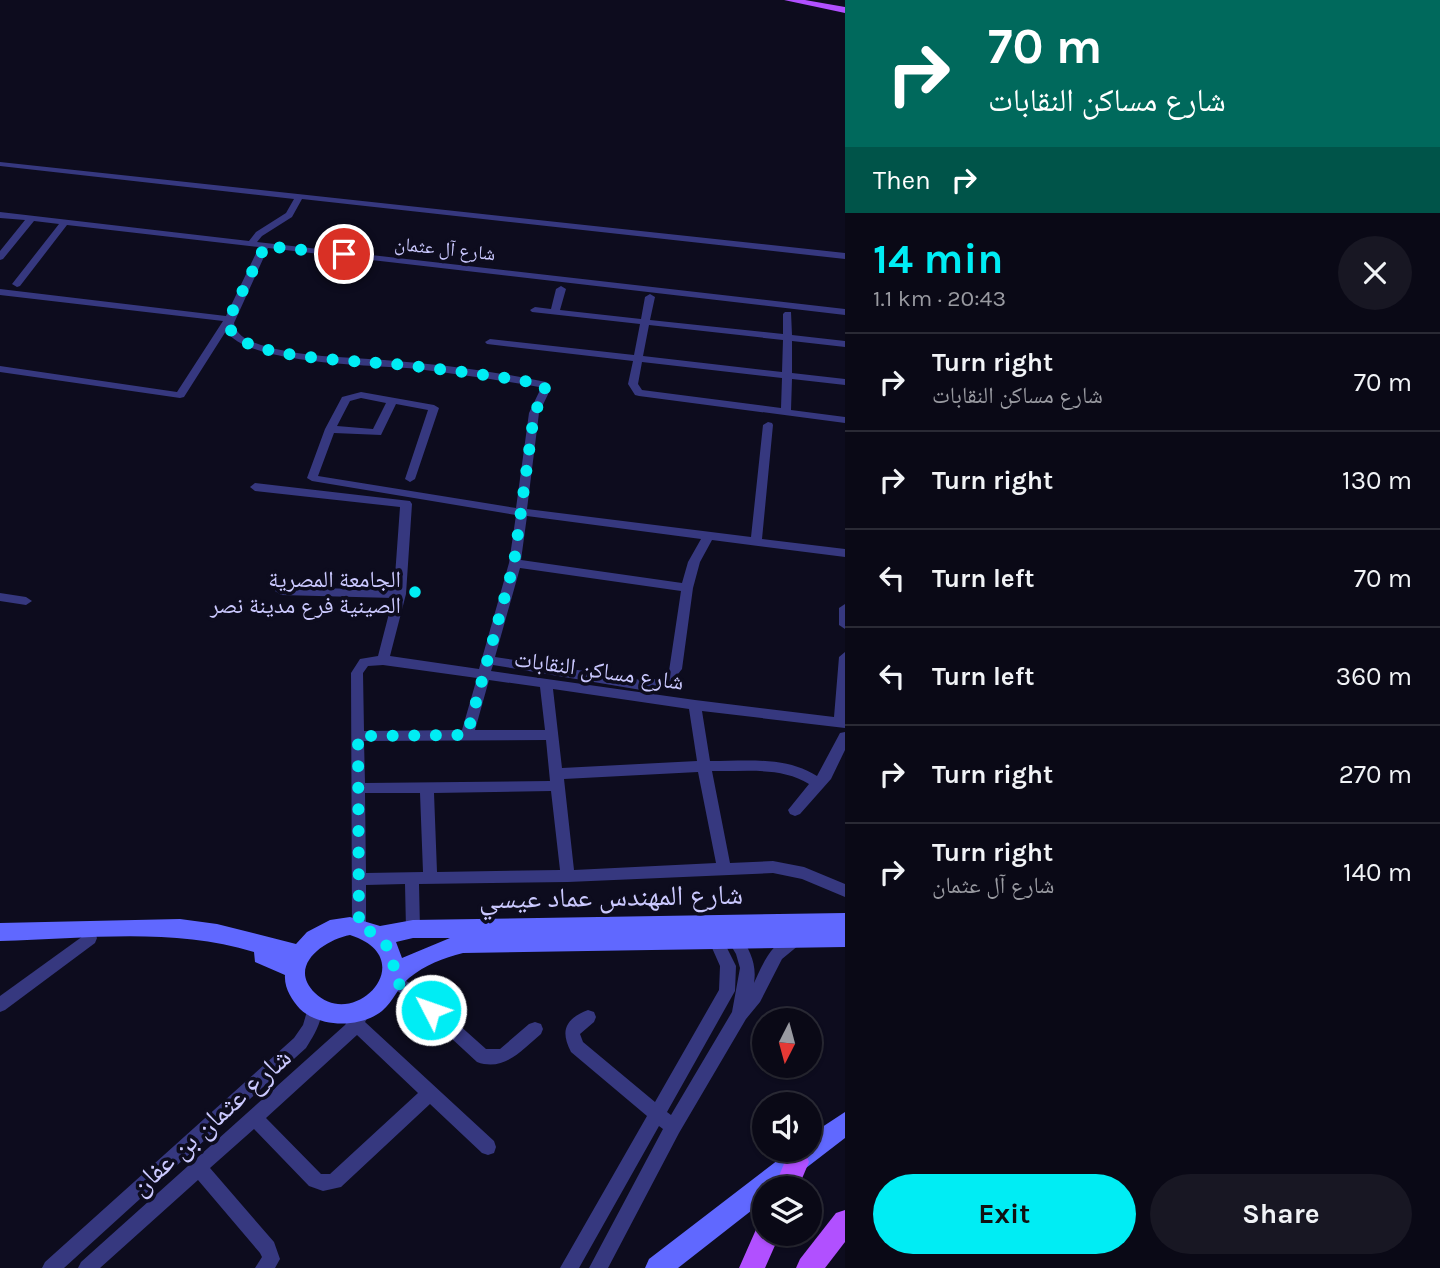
<!DOCTYPE html>
<meta charset="utf-8">
<style>
body{margin:0;font-family:Karla,"Noto Naskh Arabic",sans-serif;background:#181723;color:#f1f3f6;height:100vh;display:flex;flex-direction:column;font-size:26px;white-space:nowrap}
*{box-sizing:border-box;margin:0}
p{font-size:23px;color:#999aa1}
.icon{flex:none;width:38px;height:38px;fill:none;stroke:currentColor;stroke-width:2;stroke-linecap:round;stroke-linejoin:round}
.map{position:relative;flex:1;overflow:hidden}
.details{display:flex;flex-direction:column;background:#0a0916;width:595px}
.details>*{flex:none}
.guide{background:#00695c;color:#fff;overflow:hidden}
.needle{width:46px;rotate:186deg}
.controls{position:absolute;left:752px;top:1008px;display:grid;gap:14px}
.controls a{display:grid;place-items:center;width:70px;height:70px;border-radius:50%;background:#0a0916;box-shadow:0 2px 5px #0004,0 0 0 2px #2a2a35;font-size:35px}
.pin{position:absolute;display:grid;place-items:center;width:60px;height:60px;color:#fff;margin:-30px;border:4px solid #fff;border-radius:50%;box-shadow:0 2px 7px #0007}
.me{position:absolute;width:77px;margin:-38px;rotate:311deg;stroke-linejoin:round;filter:drop-shadow(0 0 5px #0008)}
.turn{display:flex;align-items:center;gap:24px;height:147px;padding:0 28px;font-size:32px}
.turn .icon{width:91px;height:91px;stroke-width:2.5}
.turn b{display:block;font-size:49px;line-height:60px}
.then{display:flex;align-items:center;height:66px;padding:0 28px;background:#0003;gap:14px;font-size:26px}
.round{display:grid;place-items:center;flex:none;width:74px;height:74px;border-radius:37px;background:#181723}
.headline{display:flex;align-items:center;justify-content:space-between;height:119px;padding:0 28px}
h1{font-size:42px;font-weight:700;line-height:52px;color:#00edf4}
.action{display:flex;gap:14px;margin-top:auto;padding:14px 28px}
.action a{flex:1;height:80px;border-radius:42px;background:#00edf4;color:#111;font-size:28px;font-weight:700;line-height:80px;text-align:center}
.action a+a{background:#181723;color:#f1f3f6}
ul{padding:0;list-style:none}
li{display:flex;align-items:center;gap:21px;height:98px;padding:0 28px;border-top:2px solid #2a2a35}
li div{flex:1}
li b{display:block;font-size:26px}
li em{font-style:normal}
main{display:flex;flex:1;min-height:0}
.map>svg:first-child{display:block}
.lines{fill:none;stroke-linecap:round;stroke-linejoin:round}
.street{fill:#36387f;fill-rule:evenodd}
.secondary{fill:#6068ff;fill-rule:evenodd}
.primary{fill:#b150ff;fill-rule:evenodd}
.route{stroke:#00edf4;stroke-width:12;stroke-dasharray:0 21.6}
.poi-dot{fill:#00edf4;stroke:#0d0c1e;stroke-width:2.5}
.labels{text-anchor:middle;stroke-width:7;stroke-linejoin:round;paint-order:stroke}
.far-street-label{font-size:19px;fill:#cbc9ff;stroke:#0d0c1e}
.poi-label{font-size:23px;fill:#cbc9ff;stroke:#0d0c1e;text-anchor:end}
.street-label{font-size:23px;fill:#cbc9ff;stroke:#0d0c1e}
.near-street-label{font-size:28px;fill:#cbc9ff;stroke:#0d0c1e}
</style>
<main>
<div class="map">
<svg width="845" height="1268" viewBox="0 0 845 1268">
<rect width="100%" height="100%" fill="#0d0c1e"/>
<g class="lines">
<g class="street">
<path d="M0 162 845 253V259L302 199 292 217 262 236 257 242 845 309V315L268 248 234 323C236 336 249 341 261 345 300 357 344 357 384 360 438 364 493 371 546 382L551 388 539 413 527 509 751 537 763 425 768 422 772 423 773 425 762 539 845 549V557L712 540 700 562 693 588 682 669 670 684 657 689 641 690 493 665 491 671 695 700 834 717 839 657 845 652V728L702 711 710 761C746 761 786 756 817 776L840 733 845 732V750L831 779 800 814 795 816 790 814 788 810 809 784C781 766 744 772 712 771L730 863 773 861 804 867 845 884V897L802 879 773 873 568 882 419 884 420 929 418 934 413 935 408 934 406 929 405 884 366 885V927L364 932 359 933 354 932 352 927 351 673 360 659 378 656 393 598 281 595 275 591 281 587 394 590 400 507 255 491 250 487 255 483 410 501 412 504 406 594 390 656 479 669 509 563 516 515 312 481 307 478 325 429 341 399 342 397 361 392 434 405 439 408 415 479 410 482 405 479 428 410 396 404 381 435 334 433 318 476 516 508 529 413 541 388 539 387C498 380 458 374 417 369 376 365 249 365 226 331L184 397 180 398 0 372V366L177 392 223 321 0 295V289L226 316 259 247 67 225 20 286 17 287 12 284 59 224 34 221 3 259 0 260V251L25 220 0 218V212L249 241 256 232 286 213 294 199 0 166ZM361 398 386 403 373 429 337 426 350 401ZM527 516 701 539 688 562 682 583 521 560ZM520 568 681 591 669 671 658 679 641 680 495 657ZM383 665 477 678 462 730 364 731 363 673 368 666ZM489 680 540 687 545 730H475ZM553 689 689 709 697 761 562 768ZM546 740 550 781 365 783 364 741ZM698 772 716 863 574 870 564 779ZM551 791 560 870 437 872 434 793ZM365 793H420L423 872 366 873Z"/>
<path d="M561 286 566 289 560 310 641 319 645 297 650 294 655 297 650 320 783 334V314L785 312H791L792 335 845 341V347L792 341V373L845 379V385L792 379 791 410 845 417V423L639 396 635 395 628 384 633 361 487 344 485 342 490 339 634 355 640 324 532 312 530 310 535 307 551 309 556 289ZM649 325 783 340 782 372 643 356ZM642 362 782 378 781 408 642 390 638 384Z"/>
<path d="M0 593 26 597 32 601 26 605 0 601Z"/>
<path d="M845 604V629L839 625V608Z"/>
<path d="M90 931 95 933 97 938 95 943 5 1010 0 1012V996Z"/>
<path d="M734 932 739 934C750 950 757 964 754 983 763 963 772 942 794 933L799 935 801 940 799 945 782 959 760 1002 746 1019 679 1133 608 1268H589L663 1129 659 1126 579 1268H560L647 1116 571 1052C560 1031 565 1019 588 1010L594 1012 596 1017 594 1022 580 1034 583 1042 655 1102 719 990 720 966 709 941 711 936 716 934 721 936 736 966 735 991 667 1112 671 1115 732 1012 740 968 736 954 727 939 729 934Z"/>
<path d="M393 972 421 991 486 1049H500L529 1024 535 1022 541 1024 543 1029 541 1034C522 1050 504 1072 477 1062L411 1001 388 984 385 979 388 974Z"/>
<path d="M315 999 320 1001C326 1017 314 1035 306 1048L64 1268H42L45 1262 294 1038 303 1025 310 1001Z"/>
<path d="M364 1003 369 1005 372 1010 365 1022 494 1141 496 1147 494 1153 488 1155 482 1153 430 1104 341 1187 323 1191 309 1186 254 1129 210 1168 274 1242 280 1259 275 1268H255L262 1257 260 1253 198 1180 100 1268H78L81 1262 345 1025 359 1005ZM357 1035 418 1093 330 1174H321L266 1118Z"/>
</g>
<g class="secondary">
<path d="M845 913V947L463 953C443 958 425 965 409 978 397 988 394 1001 382 1011 361 1028 320 1028 300 1009 292 1000 284 988 285 975L255 962 254 952C171 927 85 939 0 941V923L180 919 217 924 296 944 307 932 330 920 350 917 380 926 413 920ZM350 935C423 958 355 1032 315 993 287 966 324 940 350 935ZM413 938H450L402 958 396 942Z"/>
<path d="M845 1112V1138L780 1188H765V1200L678 1268H645L649 1259 791 1150H810V1135Z"/>
</g>
<g class="primary">
<path d="M784 0H805L845 7V13Z"/>
<path d="M797 1150 806 1154 809 1162 798 1188H774L788 1154Z"/>
<path d="M845 1210V1242L825 1268H796L800 1259 836 1213Z"/>
<path d="M765 1222V1234H780L765 1268H739L758 1225Z"/>
</g>
</g>
<g class="lines">
<path class="route" d="M344 254 265 246 229 318C228 328 232 335 241 340 272 359 365 361 404 365 450 370 496 376 542 384L546 390 534 414 514 563 467 735 358 736 359 927C384 935 397 953 393 979L431 1010"/>
</g>
<circle class="poi-dot" cx="415" cy="592" r="7"/>
<g class="labels">
<g class="far-street-label">
<text transform="translate(445 248) rotate(6)" y="7">شارع آل عثمان</text>
</g>
<g class="poi-label">
<text x="401" y="587">الجامعة المصرية<tspan x="401" dy="26">الصينية فرع مدينة نصر</tspan></text>
</g>
<g class="street-label">
<text transform="translate(599 670) rotate(8)" y="8">شارع مساكن النقابات</text>
</g>
<g class="near-street-label">
<text transform="translate(611 896) rotate(-1)" y="10">شارع المهندس عماد عيسي</text>
<text transform="translate(210 1121) rotate(-42)" y="10">شارع عثمان بن عفان</text>
</g>
</g>
</svg>
<div class="controls">
<a><svg class="needle" viewBox="-14 -14 28 28"><path d="M0-13l5 13h-10z" fill="#e53935"/><path d="M0 13l5-13h-10z" fill="#999aa1"/></svg></a>
<a><svg class="icon" aria-label="sound" viewBox="0 0 24 24"><path d="M4 9h4l5-4v14l-5-4H4zM17 9q2 3 0 6"/></svg></a>
<a><svg class="icon" aria-label="layers" viewBox="0 0 24 24"><path d="M12 4l9 5-9 5-9-5zM3 14l9 5 9-5"/></svg></a>
</div>
<div class="pin" style="left:344px;top:254px;background:#d93025"><svg class="icon" aria-label="arrive" viewBox="0 0 24 24"><path d="M6 21V4h12l-3 4 3 4H6"/></svg></div>
<svg class="me" style="left:431px;top:1010px" viewBox="-20 -20 40 40"><circle r="17" fill="#00edf4" stroke="#fff" stroke-width="3"/><path d="M0-11L8 9 0 5-8 9z" fill="#fff"/></svg>
</div>
<section class="details">
<div class="guide">
<div class="turn"><svg class="icon" aria-label="right" viewBox="0 0 24 24"><path d="M7 20v-9h11M14 6l5 5-5 5"/></svg><div><b>70 m</b>شارع مساكن النقابات</div></div>
<div class="then">Then<svg class="icon" aria-label="right" viewBox="0 0 24 24"><path d="M7 20v-9h11M14 6l5 5-5 5"/></svg></div>
</div>
<div class="headline"><div><h1>14 min</h1><p>1.1 km · 20:43</p></div><a class="round"><svg class="icon" aria-label="close" viewBox="0 0 24 24"><path d="M6 6l12 12M18 6L6 18"/></svg></a></div>
<ul>
<li><svg class="icon" aria-label="right" viewBox="0 0 24 24"><path d="M7 20v-9h11M14 6l5 5-5 5"/></svg><div><b>Turn right</b><p>شارع مساكن النقابات</p></div><em>70 m</em></li>
<li><svg class="icon" aria-label="right" viewBox="0 0 24 24"><path d="M7 20v-9h11M14 6l5 5-5 5"/></svg><div><b>Turn right</b></div><em>130 m</em></li>
<li><svg class="icon" aria-label="left" viewBox="0 0 24 24"><path d="M17 20v-9H6M10 6l-5 5 5 5"/></svg><div><b>Turn left</b></div><em>70 m</em></li>
<li><svg class="icon" aria-label="left" viewBox="0 0 24 24"><path d="M17 20v-9H6M10 6l-5 5 5 5"/></svg><div><b>Turn left</b></div><em>360 m</em></li>
<li><svg class="icon" aria-label="right" viewBox="0 0 24 24"><path d="M7 20v-9h11M14 6l5 5-5 5"/></svg><div><b>Turn right</b></div><em>270 m</em></li>
<li><svg class="icon" aria-label="right" viewBox="0 0 24 24"><path d="M7 20v-9h11M14 6l5 5-5 5"/></svg><div><b>Turn right</b><p>شارع آل عثمان</p></div><em>140 m</em></li>
</ul>
<div class="action"><a>Exit</a><a>Share</a></div>
</section>
</main>
